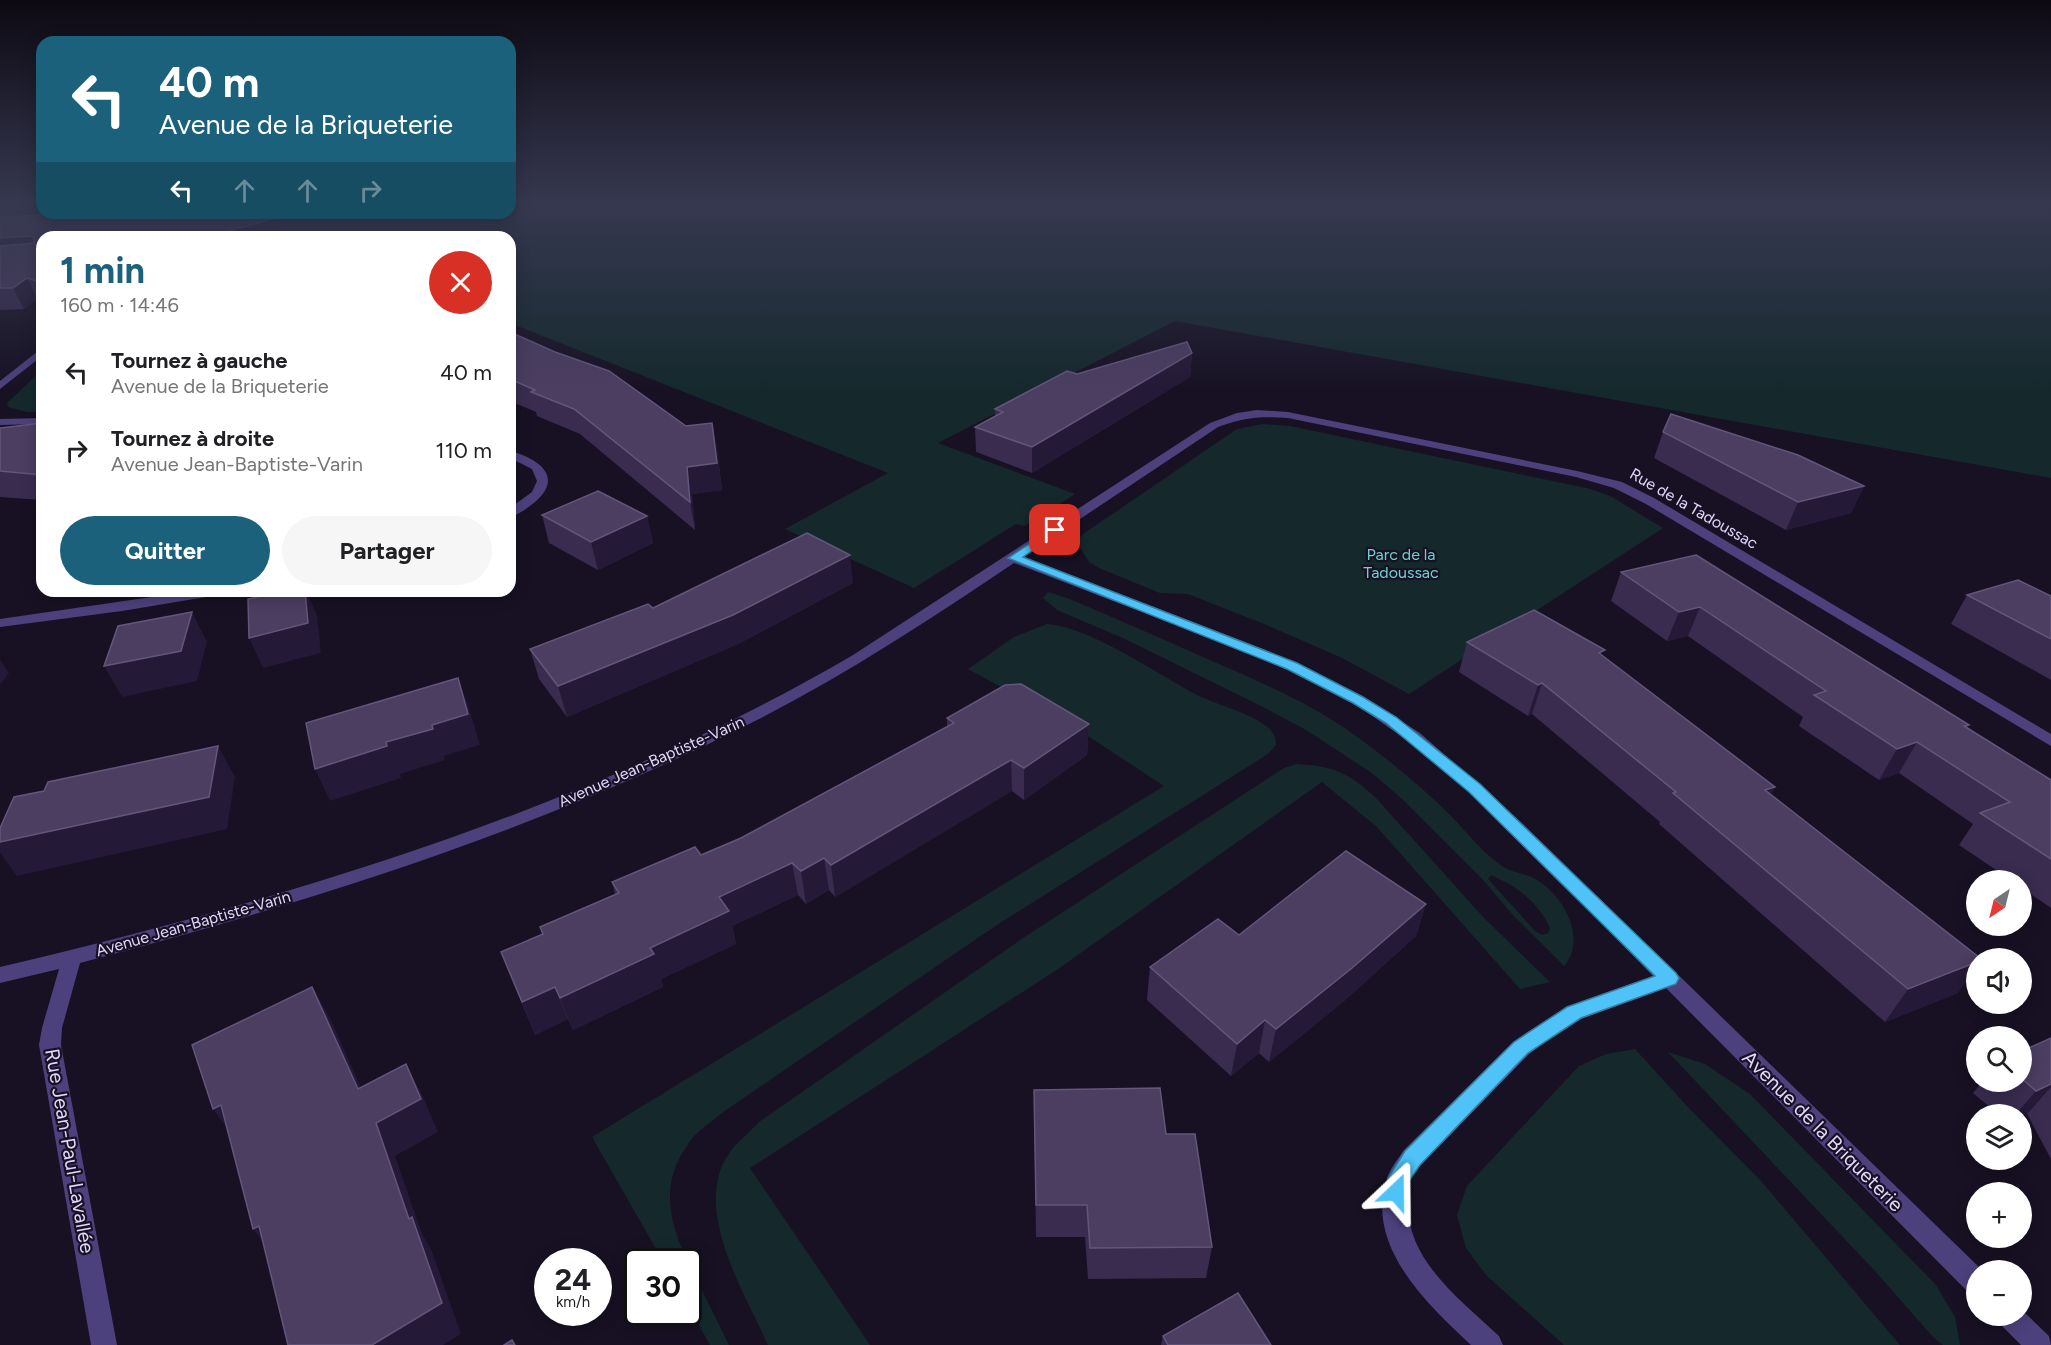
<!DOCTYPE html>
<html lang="fr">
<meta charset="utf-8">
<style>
body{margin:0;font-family:Figtree,sans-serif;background:#f6f6f6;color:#202124;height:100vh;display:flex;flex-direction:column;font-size:22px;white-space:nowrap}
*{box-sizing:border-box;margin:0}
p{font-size:20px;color:#757577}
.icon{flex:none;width:33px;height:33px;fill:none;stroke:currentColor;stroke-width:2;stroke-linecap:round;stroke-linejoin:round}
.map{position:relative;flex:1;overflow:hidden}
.side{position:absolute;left:36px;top:231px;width:480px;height:366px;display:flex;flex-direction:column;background:#fff;border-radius:18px;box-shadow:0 3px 15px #0003}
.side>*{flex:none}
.guide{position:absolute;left:36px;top:36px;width:480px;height:183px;border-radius:18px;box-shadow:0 3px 15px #0003;background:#1c617b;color:#fff;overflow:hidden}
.needle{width:39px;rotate:215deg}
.controls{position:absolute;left:1966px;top:870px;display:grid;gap:12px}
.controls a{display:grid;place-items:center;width:66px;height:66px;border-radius:50%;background:#fff;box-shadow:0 3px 15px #0003;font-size:30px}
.speed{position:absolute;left:534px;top:1248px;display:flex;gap:12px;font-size:30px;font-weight:700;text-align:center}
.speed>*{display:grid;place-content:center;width:78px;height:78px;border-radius:50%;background:#fff;box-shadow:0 3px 15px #0003;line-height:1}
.speed small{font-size:15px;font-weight:400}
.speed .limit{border:3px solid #111;border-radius:9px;background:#fff;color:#111}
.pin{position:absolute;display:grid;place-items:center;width:51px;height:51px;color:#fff;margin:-26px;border-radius:12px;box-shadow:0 3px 9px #0006}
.me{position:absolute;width:66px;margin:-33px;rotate:23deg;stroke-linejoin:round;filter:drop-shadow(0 0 4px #0008)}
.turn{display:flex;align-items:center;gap:21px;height:126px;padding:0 24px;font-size:27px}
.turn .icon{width:78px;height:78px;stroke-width:2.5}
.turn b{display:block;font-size:42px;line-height:51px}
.lanes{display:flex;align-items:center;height:57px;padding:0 24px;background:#0003;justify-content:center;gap:30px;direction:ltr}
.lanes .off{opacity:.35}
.round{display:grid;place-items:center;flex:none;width:63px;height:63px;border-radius:32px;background:#f6f6f6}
.summary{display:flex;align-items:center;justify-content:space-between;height:102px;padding:0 24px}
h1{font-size:36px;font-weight:700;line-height:45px;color:#1c617b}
.cta{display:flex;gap:12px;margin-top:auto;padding:12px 24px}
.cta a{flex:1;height:69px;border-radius:36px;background:#1c617b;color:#fff;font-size:24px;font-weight:700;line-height:69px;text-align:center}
.cta a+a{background:#f6f6f6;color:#202124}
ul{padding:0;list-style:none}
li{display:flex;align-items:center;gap:18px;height:78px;padding:0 24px}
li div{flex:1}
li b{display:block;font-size:22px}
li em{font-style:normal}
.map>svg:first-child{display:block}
.green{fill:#15292d;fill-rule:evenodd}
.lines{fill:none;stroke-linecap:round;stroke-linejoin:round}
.street{fill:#4d417d;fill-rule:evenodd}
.wall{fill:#392c4f}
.shaded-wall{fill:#241936}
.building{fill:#4b3e61;stroke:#62567a;stroke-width:1.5}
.route{fill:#4fc3f7;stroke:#337fa1;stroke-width:1.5}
.labels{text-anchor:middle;stroke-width:4.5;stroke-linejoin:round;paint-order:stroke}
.street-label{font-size:16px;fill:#e1d7fb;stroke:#171123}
.park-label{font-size:16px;fill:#6ad4cb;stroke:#171123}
.near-street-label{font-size:20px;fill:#e1d7fb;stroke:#171123}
</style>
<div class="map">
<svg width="2051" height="1345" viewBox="0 0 2051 1345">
<rect width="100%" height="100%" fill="#171123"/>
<g class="green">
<path d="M0 202H42V213H197L0 224Z"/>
<path d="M510 202H2051V478L1175 321 938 443 1075 494 1025 526 1016 524 914 588 785 529 888 473 510 323V237H292L232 213H510Z"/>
<path d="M42 370V412H27L8 407 7 403Z"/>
<path d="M1262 424 1290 426 1591 489 1612 497 1663 528 1409 694 1342 658 1269 626 1188 594 1160 593 1099 568 1089 562 1081 549 1076 547V542L1083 534 1237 429Z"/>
<path d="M1048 592 1070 599C1114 618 1159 637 1203 657 1256 680 1309 702 1356 736 1389 760 1421 786 1450 815 1466 831 1480 850 1498 863 1511 874 1524 872 1535 879 1563 894 1588 939 1564 966L1511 913 1484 881 1402 799 1372 773 1306 730 1261 706 1125 639 1057 610 1043 598ZM1491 875C1517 886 1538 902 1550 928L1548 933 1542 935 1535 931 1488 879Z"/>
<path d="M1047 624C1091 627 1158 675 1199 696 1221 706 1247 712 1266 726 1273 731 1276 737 1276 745L1268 754 994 927 723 1112C713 1121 699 1129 691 1140 660 1180 667 1218 688 1262L663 1261 592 1137 1164 786 1073 726 968 669 1014 637Z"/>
<path d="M1297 764C1334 766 1349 773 1376 798L1484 918 1550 982 1520 989 1377 827 1322 782 1058 969 750 1168 870 1345H768C745 1293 690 1207 730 1152 738 1141 750 1132 759 1122L1023 938 1284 768Z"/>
<path d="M1635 1049 1686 1105 1761 1181 1900 1345H1564L1486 1275 1466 1248 1457 1215 1467 1186 1579 1066 1606 1054Z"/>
<path d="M1668 1052 1705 1064 1750 1094 1936 1285 1955 1317 1960 1345H1943L1933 1337 1875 1271Z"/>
<path d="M688 1262 729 1345H710L689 1307Z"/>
</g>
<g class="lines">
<g class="street">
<path d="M42 348V356L0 389V381Z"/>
<path d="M1257 410 1288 412 1577 471 1622 482 1654 498 2051 734V746L1646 504 1614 488 1576 477 1288 418C1259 416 1245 417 1218 427L1023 557 1266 650 1363 697 1420 733 1523 824 1982 1270H1977V1296L1968 1292 1666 988 1581 1019 1546 1041 1529 1054 1420 1166C1417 1170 1412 1176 1410 1181 1407 1187 1408 1197 1408 1204 1407 1261 1461 1300 1499 1336L1503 1345H1471C1427 1304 1364 1245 1387 1178 1391 1167 1398 1159 1404 1150L1513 1042 1532 1029 1567 1007 1653 976C1559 881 1468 776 1354 704 1306 674 1250 654 1197 633 1136 610 1075 586 1014 563 929 620 843 677 751 723 539 830 310 902 80 963L62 1028 61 1045 117 1345H91L39 1045 42 1028 59 969 0 983V967C290 899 595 806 853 655L1210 423 1237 413Z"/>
<path d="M42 418V424L0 425V419Z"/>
<path d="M510 451C537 458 565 476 535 502 528 508 519 514 510 517V508L532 492 537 481 532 469 510 458Z"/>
<path d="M193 591H225L218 595 122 611 0 627V619Z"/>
<path d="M2022 1310 2049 1336 2051 1345H2021L2001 1325 1997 1316H2022Z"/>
</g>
</g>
<g class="wall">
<path d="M88 213H272L278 228 279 237H42V301L37 299 24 309 0 310V217Z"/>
<path d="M510 332 686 426 712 423 717 449 722 490 692 494 695 530 580 434 537 416 536 412 510 401Z"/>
<path d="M1192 353 1190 377 1032 473 976 452 975 427 995 416V409L1077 374Z"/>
<path d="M42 423V500L0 497V428Z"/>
<path d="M1663 432 1864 486 1851 513 1786 530 1654 458Z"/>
<path d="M542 515 647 516 653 543 598 570 549 543Z"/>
<path d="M1621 572 1969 725 1967 728 2051 780V908L2022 888V880H2011L1959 845 1973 824 1899 773 1879 780 1799 726 1803 717 1688 636 1667 641 1611 601Z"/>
<path d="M853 583 738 644 567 717 539 679 530 649 653 608Z"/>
<path d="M1967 595 2051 596V680L1951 624Z"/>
<path d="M1467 642 1603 657 1771 795 1958 993 1885 1022 1659 824 1660 822 1532 714 1528 716 1459 672Z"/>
<path d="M947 718 1089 724 1087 755 1024 800 1012 791 835 897 829 890 806 904 798 895 732 926 736 944 661 979 663 987 573 1030 568 1019 535 1035 501 952 542 934 540 927 615 894 612 882 701 855 741 838 947 726Z"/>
<path d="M1426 904 1416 936 1344 1001 1269 1062 1259 1053 1231 1076 1147 1000 1150 967 1239 935Z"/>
<path d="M2051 1038V1159L2027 1114H1998L1973 1093 1982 1082H2022V1051Z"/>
<path d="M1034 1090 1212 1247 1206 1278 1088 1279 1085 1237H1036Z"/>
<path d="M1163 1336 1271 1345H1161Z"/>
</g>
<g class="shaded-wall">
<path d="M271 213H272L278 228 279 237H207Z"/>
<path d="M32 236 42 256 0 259V238Z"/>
<path d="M27 278 37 299 24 309 13 288Z"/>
<path d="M1192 353 1190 377 1032 473V447Z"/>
<path d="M712 423 717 449 722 490 692 494 695 530 690 502 687 467Z"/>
<path d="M1864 486 1851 513 1786 530 1798 502Z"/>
<path d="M647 516 653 543 598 570 591 542Z"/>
<path d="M850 555 853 583 738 644 567 717 558 686Z"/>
<path d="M305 591H306L317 615 321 653 263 668 249 638Z"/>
<path d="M1700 607 1688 636 1667 641 1679 612Z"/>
<path d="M192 612 207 642 197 681 122 697 104 666Z"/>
<path d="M0 660 9 673 0 685Z"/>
<path d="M458 678 469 708 480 745 444 756 445 760 400 774 401 778 330 801 315 769 432 725Z"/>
<path d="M1542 683 1532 714 1528 716 1538 685Z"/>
<path d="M1089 724 1087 755 1024 800V768Z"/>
<path d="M1917 742 1899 773 1879 780 1897 749Z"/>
<path d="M218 746 235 777 227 829 17 876 0 853V842Z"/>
<path d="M1011 760 1012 791 835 897 831 865Z"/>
<path d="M1775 787 1759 819 1765 790Z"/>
<path d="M824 858 829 890 806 904 801 871Z"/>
<path d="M792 863 798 895 732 926 736 944 661 979 663 987 573 1030 560 998 650 948 719 897Z"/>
<path d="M1426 904 1416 936 1344 1001 1269 1062 1276 1029Z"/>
<path d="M1977 962V966L1958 993 1885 1022 1908 989Z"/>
<path d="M312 987 331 1020 376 1122 358 1089Z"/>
<path d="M555 987 568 1019 535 1035 522 1002Z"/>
<path d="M1265 1020 1259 1053 1231 1076 1237 1044Z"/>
<path d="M406 1064 423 1097 438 1132 395 1156 422 1234 431 1249 461 1334 443 1345H372L376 1123Z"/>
<path d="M2051 1084V1087L2027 1114 2022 1116V1114H2016L2036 1091Z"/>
<path d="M221 1105 237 1141 213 1109Z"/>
<path d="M259 1226 277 1261 253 1229Z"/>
</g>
<g class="building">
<path d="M88 213H271L272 219 207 237H42V282H40L27 278 13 288H0V246L34 243V238L32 236 0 238V217Z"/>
<path d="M510 332 555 352 609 371 686 426 712 423 717 463 687 467 690 502 574 409 531 392 535 390 510 379Z"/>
<path d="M1187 342 1192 353 1032 447 975 427 1003 412 995 409 1067 371 1077 374Z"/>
<path d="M1671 414 1798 455 1864 486 1798 502 1663 432Z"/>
<path d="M42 423V475L0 471V428Z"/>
<path d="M598 491 647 516 591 542 542 515Z"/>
<path d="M807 533 850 555 733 615 558 686 530 649 648 604 653 608Z"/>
<path d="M1696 555 1969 725 1964 726 2051 780V859L1980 813 2010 802 1917 742 1897 749 1814 695 1826 691 1700 607 1679 612 1621 572Z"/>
<path d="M2018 580 2051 596V639L1967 595Z"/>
<path d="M284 591H305L308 623 249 638 248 599Z"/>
<path d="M1534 610 1605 650 1599 653 1775 787 1765 790 1980 958H1977V962L1908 989 1673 793 1676 792 1542 683 1538 685 1467 642Z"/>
<path d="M192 612 181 651 104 666 118 626Z"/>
<path d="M458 678 468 714 432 725 433 729 386 742 387 746 315 769 306 723Z"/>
<path d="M1021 684 1089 724 1024 768 1011 760 831 865 824 858 801 871 792 863 719 897 729 911 650 948 654 954 560 998 555 987 522 1002 501 952 543 934 540 927 619 893 612 882 695 847 701 855 741 838 954 723 947 718 1005 685Z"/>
<path d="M218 746 209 797 0 842V828L14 797 44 791 48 782Z"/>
<path d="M1346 851 1426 904 1352 968 1276 1029 1265 1020 1237 1044 1150 967 1218 919 1239 935Z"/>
<path d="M312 987 358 1089 406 1064 421 1099 376 1123 409 1219 412 1217 442 1303 372 1345H288L259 1226 253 1229 221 1105 213 1109 192 1045Z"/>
<path d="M2051 1038V1084L2036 1091 2022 1079V1051Z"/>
<path d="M1160 1088 1166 1134H1195L1212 1247 1090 1248 1087 1205H1036L1034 1090Z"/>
<path d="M1238 1293 1271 1345H1168L1163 1336Z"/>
<path d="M512 1340 515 1345H504Z"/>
</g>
<linearGradient id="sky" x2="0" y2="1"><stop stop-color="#0d0913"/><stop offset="0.52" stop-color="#363850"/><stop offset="1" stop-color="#363850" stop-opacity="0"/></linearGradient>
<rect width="2051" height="390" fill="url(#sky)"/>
<path class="route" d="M1055 527 1061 530 1059 533 1023 557 1297 663 1363 697 1396 717 1480 784 1676 973 1679 978 1676 984 1581 1018 1528 1053 1420 1165 1409 1181 1404 1199 1396 1202 1389 1199 1386 1192 1388 1178 1405 1151 1514 1042 1567 1007 1655 976 1469 792 1386 723 1353 703 1287 669 1008 558Z"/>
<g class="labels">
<g class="street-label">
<text transform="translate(1694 508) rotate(30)" y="6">Rue de la Tadoussac</text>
<text transform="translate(651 761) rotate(-24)" y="6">Avenue Jean-Baptiste-Varin</text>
<text transform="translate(193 923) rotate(-16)" y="6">Avenue Jean-Baptiste-Varin</text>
</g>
<g class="park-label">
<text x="1401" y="560">Parc de la<tspan x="1401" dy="18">Tadoussac</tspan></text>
</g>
<g class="near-street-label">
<text transform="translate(1823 1131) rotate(45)" y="7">Avenue de la Briqueterie</text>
<text transform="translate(70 1151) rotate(80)" y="7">Rue Jean-Paul-Lavallée</text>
</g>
</g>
</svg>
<div class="controls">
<a><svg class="needle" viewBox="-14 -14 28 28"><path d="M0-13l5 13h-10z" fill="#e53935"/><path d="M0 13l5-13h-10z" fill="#757577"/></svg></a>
<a><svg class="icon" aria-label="sound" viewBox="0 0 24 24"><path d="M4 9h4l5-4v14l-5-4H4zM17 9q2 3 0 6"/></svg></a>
<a><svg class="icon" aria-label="search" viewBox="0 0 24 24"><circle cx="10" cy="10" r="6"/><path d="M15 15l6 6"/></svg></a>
<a><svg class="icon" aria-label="layers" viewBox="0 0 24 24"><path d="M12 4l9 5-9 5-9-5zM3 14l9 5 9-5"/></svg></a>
<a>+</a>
<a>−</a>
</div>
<div class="speed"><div>24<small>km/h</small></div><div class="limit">30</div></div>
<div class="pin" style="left:1055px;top:530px;background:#d93025"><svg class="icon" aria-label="arrive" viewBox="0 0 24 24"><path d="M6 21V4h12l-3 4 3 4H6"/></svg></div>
<svg class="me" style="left:1396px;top:1192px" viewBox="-20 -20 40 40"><path d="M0-17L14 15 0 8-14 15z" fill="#4fc3f7" stroke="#fff" stroke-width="4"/></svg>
<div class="guide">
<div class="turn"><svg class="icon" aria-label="left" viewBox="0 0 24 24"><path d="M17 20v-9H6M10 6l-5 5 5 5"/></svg><div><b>40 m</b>Avenue de la Briqueterie</div></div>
<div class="lanes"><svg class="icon" aria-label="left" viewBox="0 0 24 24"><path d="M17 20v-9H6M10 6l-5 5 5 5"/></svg><svg class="icon off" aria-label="ahead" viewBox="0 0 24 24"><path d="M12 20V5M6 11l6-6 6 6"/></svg><svg class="icon off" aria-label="ahead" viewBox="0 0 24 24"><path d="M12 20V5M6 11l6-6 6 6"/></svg><svg class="icon off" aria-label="right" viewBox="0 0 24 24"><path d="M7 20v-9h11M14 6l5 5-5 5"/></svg></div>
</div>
<section class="side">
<div class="summary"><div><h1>1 min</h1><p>160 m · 14:46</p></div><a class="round" style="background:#d93025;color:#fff"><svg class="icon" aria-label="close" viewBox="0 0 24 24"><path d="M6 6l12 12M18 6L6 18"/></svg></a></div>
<ul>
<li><svg class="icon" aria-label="left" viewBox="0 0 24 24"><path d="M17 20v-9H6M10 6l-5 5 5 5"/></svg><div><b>Tournez à gauche</b><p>Avenue de la Briqueterie</p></div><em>40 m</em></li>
<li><svg class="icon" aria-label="right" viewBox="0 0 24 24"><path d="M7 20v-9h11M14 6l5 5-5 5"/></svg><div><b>Tournez à droite</b><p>Avenue Jean-Baptiste-Varin</p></div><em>110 m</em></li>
</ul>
<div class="cta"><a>Quitter</a><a>Partager</a></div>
</section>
</div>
